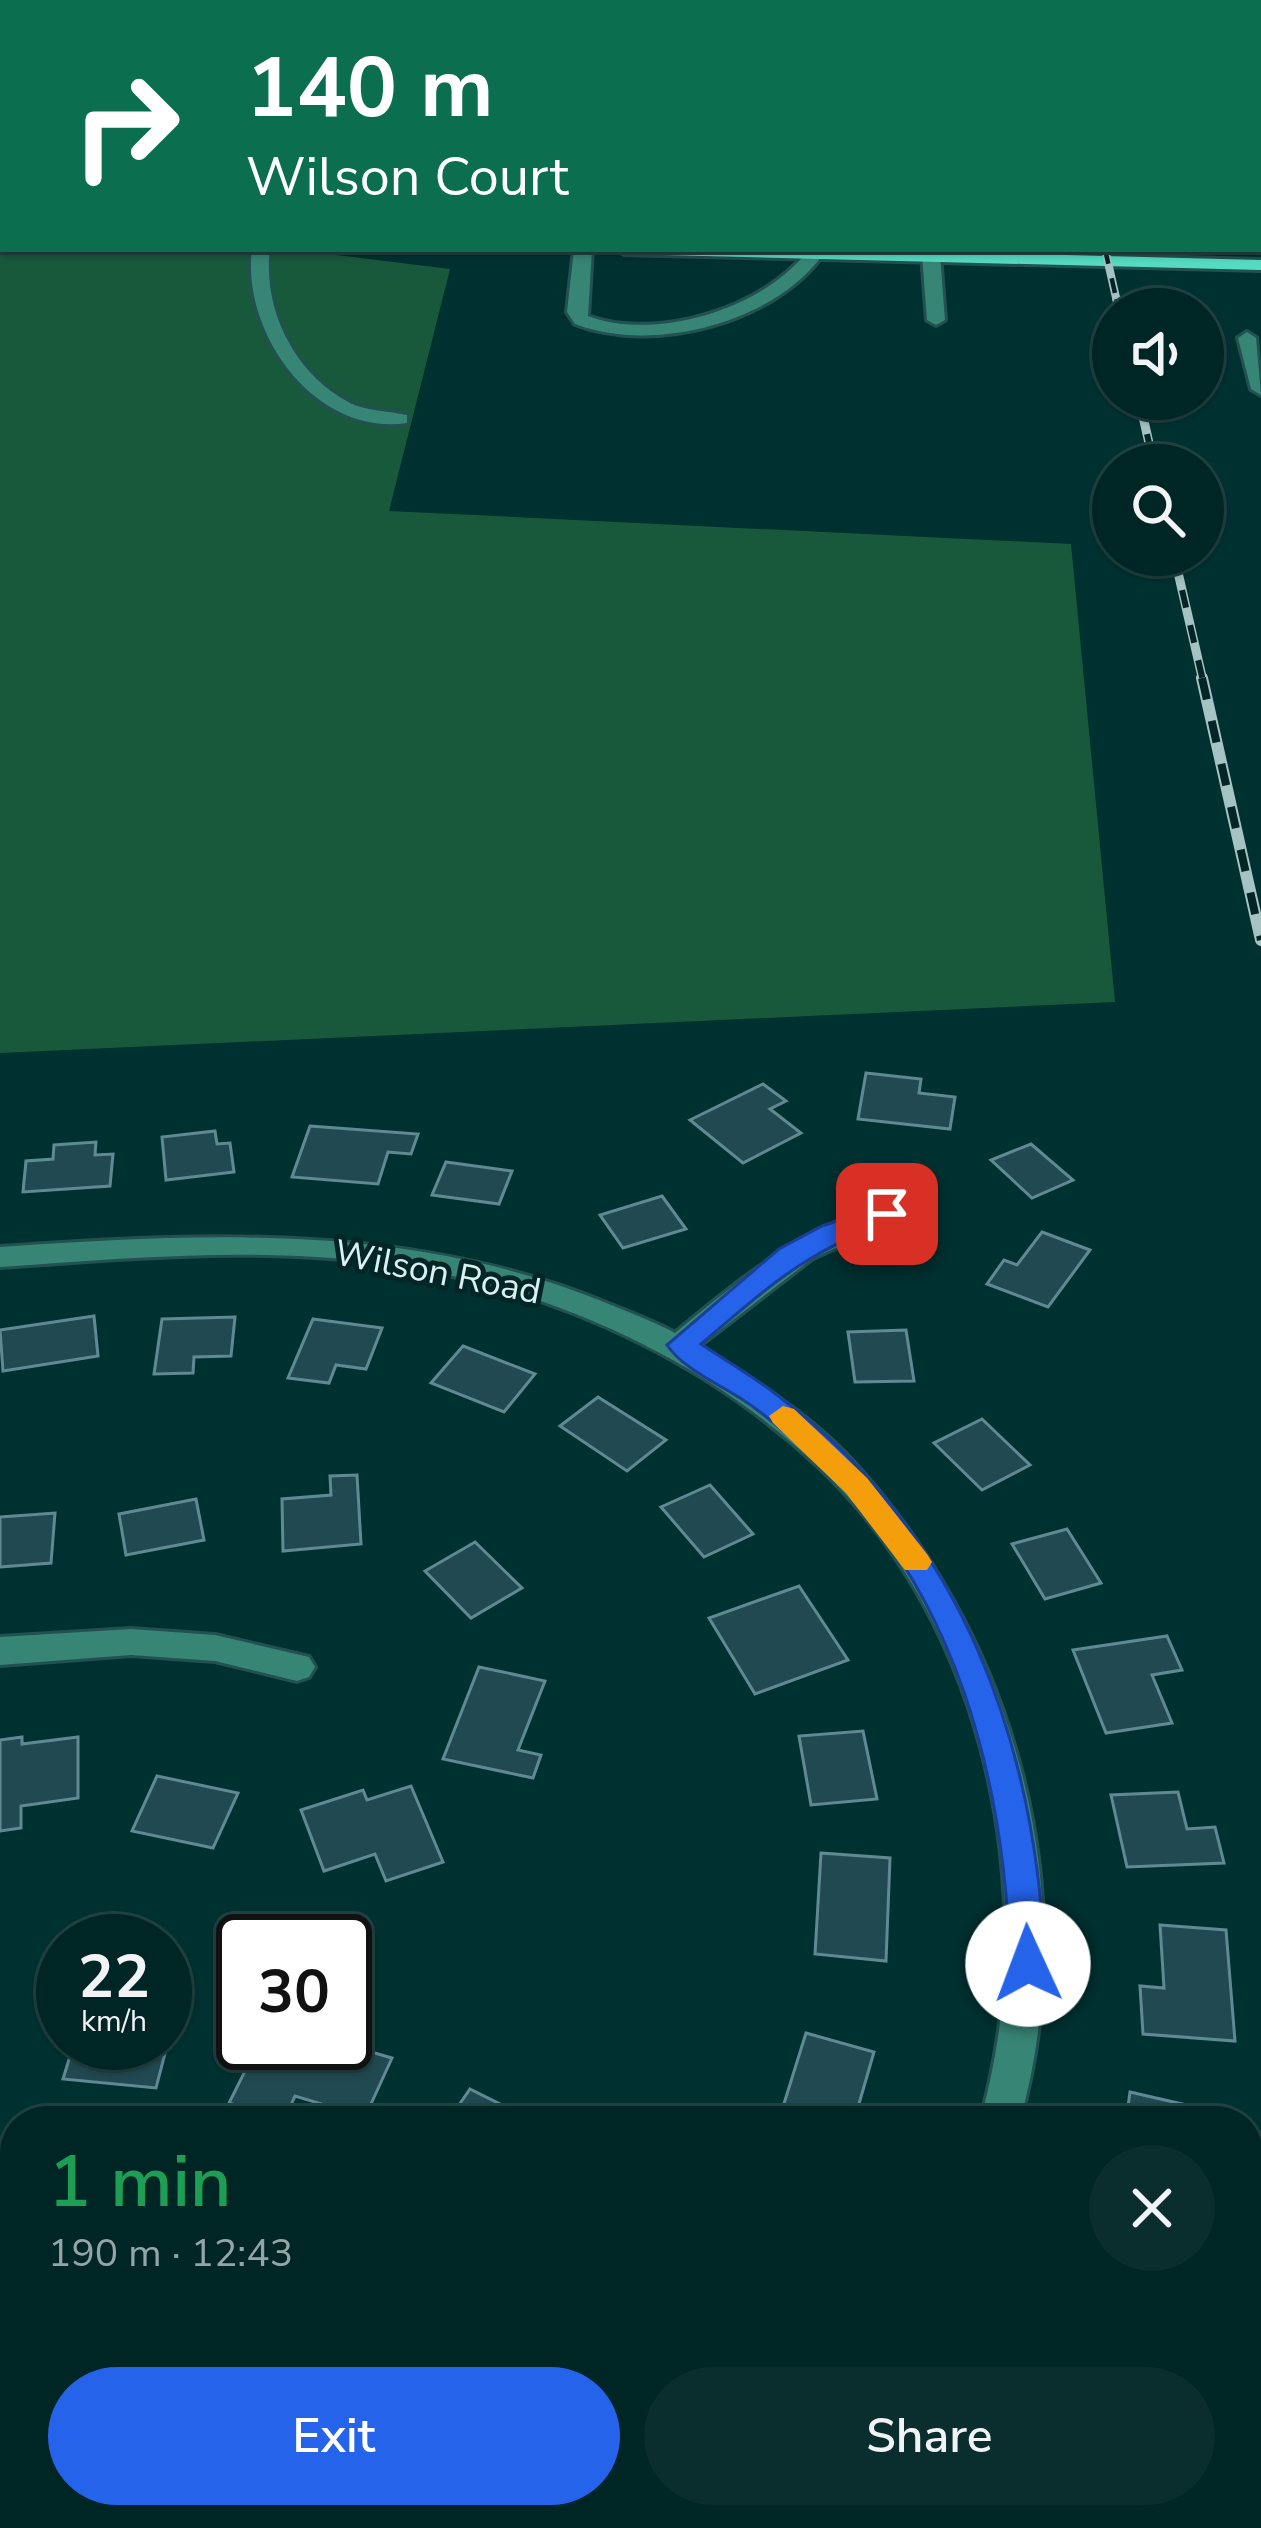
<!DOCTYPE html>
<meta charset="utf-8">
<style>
body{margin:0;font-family:"Nunito Sans",sans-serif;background:#0a2d2d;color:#f1f3f6;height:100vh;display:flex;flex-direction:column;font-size:45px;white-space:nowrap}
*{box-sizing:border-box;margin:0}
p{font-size:39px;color:#95a5a7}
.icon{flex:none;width:66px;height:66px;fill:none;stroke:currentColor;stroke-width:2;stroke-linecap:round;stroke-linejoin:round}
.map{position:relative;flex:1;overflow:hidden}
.drawer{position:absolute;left:0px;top:2106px;width:1263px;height:423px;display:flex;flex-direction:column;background:#002525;border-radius:48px 48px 0 0;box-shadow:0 3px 9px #0004,0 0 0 3px #224242}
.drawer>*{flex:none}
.banner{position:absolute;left:0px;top:0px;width:1263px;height:252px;box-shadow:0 3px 9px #0004,0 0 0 3px #224242;background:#0b6e4f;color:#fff;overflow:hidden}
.controls{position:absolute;left:1092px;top:288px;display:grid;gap:24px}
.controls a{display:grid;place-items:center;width:132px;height:132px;border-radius:50%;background:#002525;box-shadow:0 3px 9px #0004,0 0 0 3px #224242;font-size:60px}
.speed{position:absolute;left:36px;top:1914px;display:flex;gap:24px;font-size:60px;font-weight:700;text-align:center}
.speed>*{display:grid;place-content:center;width:156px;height:156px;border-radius:50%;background:#002525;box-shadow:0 3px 9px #0004,0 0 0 3px #224242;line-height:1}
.speed small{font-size:30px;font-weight:400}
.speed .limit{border:6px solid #111;border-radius:18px;background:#fff;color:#111}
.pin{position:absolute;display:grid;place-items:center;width:102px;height:102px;color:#fff;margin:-51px;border-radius:24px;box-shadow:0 6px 18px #0006}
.me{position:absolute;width:132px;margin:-66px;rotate:358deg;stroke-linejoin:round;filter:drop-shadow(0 0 9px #0008)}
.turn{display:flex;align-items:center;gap:42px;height:252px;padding:0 48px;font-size:54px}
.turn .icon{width:156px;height:156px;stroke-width:2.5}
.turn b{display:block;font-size:84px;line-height:102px}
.round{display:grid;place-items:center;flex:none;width:126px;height:126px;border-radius:63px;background:#0a2d2d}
.headline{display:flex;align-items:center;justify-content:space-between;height:204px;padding:0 48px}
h1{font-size:72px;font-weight:600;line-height:90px;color:#1e9e55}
.button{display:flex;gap:24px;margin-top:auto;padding:24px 48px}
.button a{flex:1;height:138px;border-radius:72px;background:#2563eb;color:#fff;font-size:48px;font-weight:600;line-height:138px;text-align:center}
.button a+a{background:#0a2d2d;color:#f1f3f6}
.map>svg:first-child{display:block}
.green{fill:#19593b}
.building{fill:#214952;stroke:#608994;stroke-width:3}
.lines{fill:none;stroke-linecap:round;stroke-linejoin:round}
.minor-casing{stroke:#235050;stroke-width:6}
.major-casing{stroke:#235050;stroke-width:6}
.minor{fill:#378575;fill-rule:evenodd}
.major{fill:#56dbc1;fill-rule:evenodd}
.rail-far2-casing{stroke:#a6c3c3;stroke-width:8}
.rail-far1-casing{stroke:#a6c3c3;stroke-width:9}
.rail-casing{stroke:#a6c3c3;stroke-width:12}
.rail-far2{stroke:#032526;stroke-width:4.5;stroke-dasharray:15;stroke-linecap:butt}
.rail-far1{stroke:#032526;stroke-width:6;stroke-dasharray:18;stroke-linecap:butt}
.rail{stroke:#032526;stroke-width:8;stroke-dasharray:22;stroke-linecap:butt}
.route{fill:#2563eb;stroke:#184099;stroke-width:3}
.slow{fill:#f59e0b}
.labels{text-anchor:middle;stroke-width:10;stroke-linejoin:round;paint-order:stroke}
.street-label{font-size:36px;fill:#daf1f1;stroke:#032526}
</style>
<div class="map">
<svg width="1261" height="2528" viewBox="0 0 1261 2528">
<rect width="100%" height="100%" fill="#003131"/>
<path class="green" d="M0 230 3 249H288L450 269 389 511 1071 544 1115 1002 0 1053Z"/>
<g class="building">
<path d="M866 1073 921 1079 919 1093 955 1097 950 1129 858 1119Z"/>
<path d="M763 1084 786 1101 770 1109 801 1133 743 1163 690 1120Z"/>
<path d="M310 1126 418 1134 411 1154 388 1152 378 1184 292 1177Z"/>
<path d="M215 1131 217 1144 230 1143 234 1172 166 1180 162 1137Z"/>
<path d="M96 1142 95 1155 113 1154 110 1186 23 1192 26 1161 53 1159 54 1145Z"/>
<path d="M1031 1144 1073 1180 1032 1198 991 1160Z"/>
<path d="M446 1162 512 1171 499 1204 432 1195Z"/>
<path d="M662 1196 686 1229 623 1248 600 1215Z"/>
<path d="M1042 1232 1090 1250 1048 1307 987 1284 1004 1260 1017 1265Z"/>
<path d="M94 1316 98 1356 3 1371 0 1330Z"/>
<path d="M235 1317 231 1356 194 1357 193 1373 154 1374 162 1319Z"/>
<path d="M313 1319 382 1328 366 1369 336 1365 329 1383 288 1378Z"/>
<path d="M906 1330 914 1381 855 1382 848 1332Z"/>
<path d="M463 1346 535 1374 504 1412 431 1383Z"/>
<path d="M598 1397 666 1440 627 1471 560 1426Z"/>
<path d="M982 1419 1030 1465 982 1490 934 1443Z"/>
<path d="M357 1475 361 1544 283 1551 282 1499 331 1495 330 1476Z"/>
<path d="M710 1485 753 1534 704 1557 661 1507Z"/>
<path d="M196 1499 204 1540 126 1555 119 1514Z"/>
<path d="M55 1513 51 1563 0 1567V1517Z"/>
<path d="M1067 1529 1101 1583 1045 1599 1012 1544Z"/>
<path d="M475 1542 522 1588 471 1618 425 1571Z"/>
<path d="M799 1586 848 1660 755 1694 709 1618Z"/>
<path d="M1167 1636 1182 1670 1152 1675 1172 1723 1106 1733 1073 1650Z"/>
<path d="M479 1667 545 1681 518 1750 541 1755 533 1778 443 1759Z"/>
<path d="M863 1731 877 1799 811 1805 799 1736Z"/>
<path d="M22 1737V1744L78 1737V1798L21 1806V1828L0 1831V1740Z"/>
<path d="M157 1776 238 1793 213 1848 132 1831Z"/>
<path d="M411 1786 443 1862 386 1881 375 1854 324 1871 301 1810 363 1790 367 1800Z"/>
<path d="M1178 1792 1187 1829 1215 1827 1224 1863 1127 1867 1111 1795Z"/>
<path d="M821 1853 890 1858 886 1961 815 1954Z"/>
<path d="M1160 1925 1226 1930 1235 2041 1143 2034 1140 1986 1164 1988Z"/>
<path d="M165 2022 173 2023 156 2088 63 2079 74 2043H165Z"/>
<path d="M345 2024 362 2029 354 2047 392 2058 365 2117 295 2096 284 2120 229 2103 259 2043H345Z"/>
<path d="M806 2033 874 2052 854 2121H821L782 2110Z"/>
<path d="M470 2089 534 2121H448Z"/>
<path d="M1130 2092 1204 2109 1203 2121H1126Z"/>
<path d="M9 2356 15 2357V2451L0 2448V2380Z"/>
<path d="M419 2514H446L460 2528H406Z"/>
<path d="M980 2514H1031L1034 2528H955L953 2518Z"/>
</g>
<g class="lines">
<g class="minor-casing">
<g id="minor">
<rect x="1260" y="42" width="1" height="8"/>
<rect x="1260" y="163" width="1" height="10"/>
<rect x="1260" y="198" width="1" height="10"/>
<path d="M252 249H270C262 309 295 375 350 403 367 411 388 411 407 415V423C315 437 241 333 252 249Z"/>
<path d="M574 249H592L588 316C656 342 766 308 809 249L824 253C775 323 653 354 575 324L567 312Z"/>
<path d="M931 250 940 255 945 320 936 325 927 320 922 255Z"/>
<path d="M1247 332 1256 338 1261 395 1251 389 1238 338Z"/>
<path d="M887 1204 902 1214 897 1221 813 1258 698 1347C750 1377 804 1411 846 1454 1012 1630 1085 1885 1020 2121H980C1043 1900 989 1627 818 1466 711 1366 577 1301 434 1272 291 1243 144 1257 0 1267V1247C204 1233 406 1223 599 1300 625 1311 651 1320 675 1333 740 1279 803 1227 887 1204Z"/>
<path d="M131 1629 215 1635 309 1657 315 1667 309 1677 297 1681 215 1661 131 1655 0 1665V1637Z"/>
<rect x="0" y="2192" width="15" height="38"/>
<path d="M692 2514H743L749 2528H698Z"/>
</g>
</g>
<g class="major-casing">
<g id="major">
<rect x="0" y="167" width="3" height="10"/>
<rect x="0" y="193" width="3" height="10"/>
<rect x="1260" y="234" width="1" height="10"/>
<path d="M615 249H832L1261 260V270L624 254Z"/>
</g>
</g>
<use href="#minor" class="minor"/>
<use href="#major" class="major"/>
<g class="rail-far2-casing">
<path id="rail-far2" d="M1105 249 1117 302"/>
</g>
<g class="rail-far1-casing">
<g id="rail-far1">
<path d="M1117 299 1119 309"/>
<path d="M1139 399 1154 465"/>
<path d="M1174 555 1203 681"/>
</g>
</g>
<g class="rail-casing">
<path id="rail" d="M1202 678 1261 940"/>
</g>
<use href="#rail-far2" class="rail-far2"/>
<use href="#rail-far1" class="rail-far1"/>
<use href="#rail" class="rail"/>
</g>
<path class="route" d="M887 1205 900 1214 896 1220C806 1250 771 1285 701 1344 726 1361 753 1376 777 1395 961 1533 1036 1741 1045 1964L1040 1974 1028 1979 1015 1974 1010 1964C1005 1782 957 1591 819 1463 799 1445 778 1425 756 1409 730 1388 686 1373 667 1345L779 1249 822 1226Z"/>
<path class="slow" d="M783 1406 794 1409 867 1478 927 1554 932 1562 927 1570H905L846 1493 773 1423 769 1416Z"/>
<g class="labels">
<g class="street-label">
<text transform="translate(438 1271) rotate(11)" y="13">Wilson Road</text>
</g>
</g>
</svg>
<div class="controls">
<a><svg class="icon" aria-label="sound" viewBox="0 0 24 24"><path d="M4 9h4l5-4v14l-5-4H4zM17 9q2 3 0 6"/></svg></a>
<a><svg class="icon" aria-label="search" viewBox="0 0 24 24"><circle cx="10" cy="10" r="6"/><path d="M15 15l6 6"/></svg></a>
</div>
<div class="speed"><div>22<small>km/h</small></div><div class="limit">30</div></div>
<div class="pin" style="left:887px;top:1214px;background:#d93025"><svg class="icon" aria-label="arrive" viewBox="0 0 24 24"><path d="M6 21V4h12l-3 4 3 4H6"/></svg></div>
<svg class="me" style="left:1028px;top:1964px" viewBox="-20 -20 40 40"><circle r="19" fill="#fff"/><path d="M0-13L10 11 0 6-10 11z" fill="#2563eb"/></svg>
<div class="banner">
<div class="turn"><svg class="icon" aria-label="right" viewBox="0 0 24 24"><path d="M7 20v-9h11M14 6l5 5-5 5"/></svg><div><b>140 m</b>Wilson Court</div></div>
</div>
<section class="drawer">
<div class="headline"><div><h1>1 min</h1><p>190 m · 12:43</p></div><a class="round"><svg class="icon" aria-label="close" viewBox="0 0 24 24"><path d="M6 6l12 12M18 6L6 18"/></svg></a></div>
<div class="button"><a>Exit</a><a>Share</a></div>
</section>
</div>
